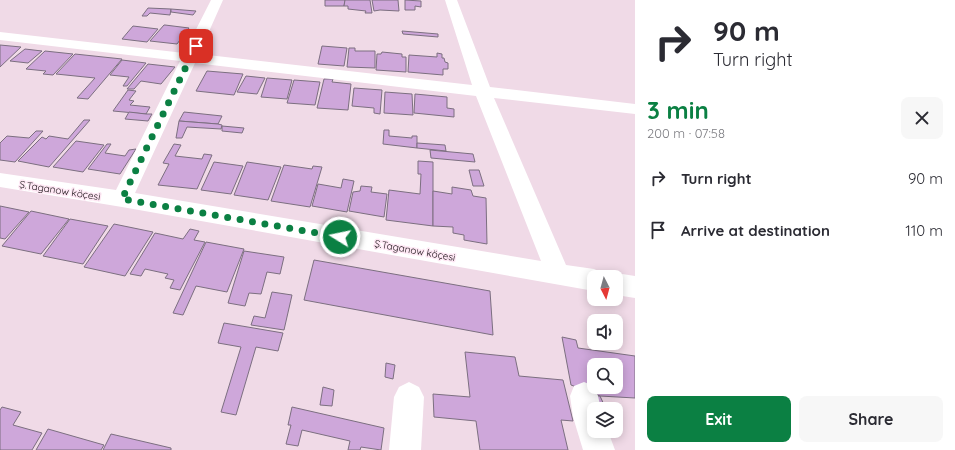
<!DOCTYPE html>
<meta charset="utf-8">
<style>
body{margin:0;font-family:Quicksand,sans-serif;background:#f7f7f7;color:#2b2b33;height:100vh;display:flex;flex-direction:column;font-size:15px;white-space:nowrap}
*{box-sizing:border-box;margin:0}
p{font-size:13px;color:#7c7c81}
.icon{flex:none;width:22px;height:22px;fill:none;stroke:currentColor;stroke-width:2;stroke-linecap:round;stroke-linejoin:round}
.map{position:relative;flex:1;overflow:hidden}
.drawer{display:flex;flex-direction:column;background:#fff;width:320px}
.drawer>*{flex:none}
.top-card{background:#fff;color:#2b2b33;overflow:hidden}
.needle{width:26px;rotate:174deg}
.tools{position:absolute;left:587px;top:270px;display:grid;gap:8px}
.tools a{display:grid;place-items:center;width:36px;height:36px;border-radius:8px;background:#fff;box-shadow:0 2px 10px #0003;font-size:20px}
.pin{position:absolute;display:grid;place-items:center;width:34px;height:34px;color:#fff;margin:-17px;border-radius:8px;box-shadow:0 2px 6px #0006}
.me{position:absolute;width:44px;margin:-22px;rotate:280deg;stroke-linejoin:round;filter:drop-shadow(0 0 3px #0008)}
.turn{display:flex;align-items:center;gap:14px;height:84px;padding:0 12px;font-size:18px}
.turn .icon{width:52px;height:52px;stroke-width:2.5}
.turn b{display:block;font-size:28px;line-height:34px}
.round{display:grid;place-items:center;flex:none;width:42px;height:42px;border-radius:8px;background:#f7f7f7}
.headline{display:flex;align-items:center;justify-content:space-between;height:68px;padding:0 12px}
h1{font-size:24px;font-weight:800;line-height:30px;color:#0b8043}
.action{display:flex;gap:8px;margin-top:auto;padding:8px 12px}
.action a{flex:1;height:46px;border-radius:8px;background:#0b8043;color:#fff;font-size:16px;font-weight:800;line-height:46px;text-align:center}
.action a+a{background:#f7f7f7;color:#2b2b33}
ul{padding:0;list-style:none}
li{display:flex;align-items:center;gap:12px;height:52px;padding:0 12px}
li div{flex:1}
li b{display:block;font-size:15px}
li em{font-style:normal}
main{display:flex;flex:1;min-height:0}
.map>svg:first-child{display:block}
.building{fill:#cea7da;stroke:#7c6f80;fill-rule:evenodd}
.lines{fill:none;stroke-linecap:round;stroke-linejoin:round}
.minor{fill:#fff;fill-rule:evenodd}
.route{stroke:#0b8043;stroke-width:7;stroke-dasharray:0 12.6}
.labels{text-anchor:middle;stroke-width:3;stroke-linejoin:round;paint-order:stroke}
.street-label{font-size:10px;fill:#191216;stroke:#fee7f4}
</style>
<main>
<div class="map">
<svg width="635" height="450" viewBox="0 0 635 450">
<rect width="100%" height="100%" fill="#f0dae7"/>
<g class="building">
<path d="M325 0H345L344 6H325Z"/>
<path d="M345 0H370L372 13H365L366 11 348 9V6H344Z"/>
<path d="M372 0H398L399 11 380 10 374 11Z"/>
<path d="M405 0 421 1V7L415 6V10H405Z"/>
<path d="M148 8 171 9 170 15 150 13 147 16H142Z"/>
<path d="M171 9 196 11 193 15 171 12Z"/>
<path d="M164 25H165L189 28 177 44 150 41Z"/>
<path d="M133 26 158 29 147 42 122 39Z"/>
<path d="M402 31 438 34V37L403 34Z"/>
<path d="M0 45 21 47 0 67Z"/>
<path d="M322 46 347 48 344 66 318 64Z"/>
<path d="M349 48H355V51H375V68L347 67Z"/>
<path d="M25 49 42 51 28 63 10 61Z"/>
<path d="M45 51 73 54 53 75 43 74 46 71 26 69Z"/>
<path d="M382 52 402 54V57H406V72L376 70 377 54H381Z"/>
<path d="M437 53 442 54V58H444L445 62 448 63V69H443V75L408 72 409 55 437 57Z"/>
<path d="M75 54 122 59 88 99 77 98 95 78 56 74Z"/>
<path d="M122 60 146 63 127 86H123L129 77 110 75Z"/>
<path d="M148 64 175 67 161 84 141 81 134 89H127Z"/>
<path d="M207 71 243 74 234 95 196 91Z"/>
<path d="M246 76 265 78 257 94 237 92Z"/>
<path d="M267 78 292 80 287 99 261 97Z"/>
<path d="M324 79H333L332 82 351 84 348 110 317 108Z"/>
<path d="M294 80 320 82 315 105 287 103Z"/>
<path d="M354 88 382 90 380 114 374 113V108L352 106Z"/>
<path d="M128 90 136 91 129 100 134 101 130 105 150 107 146 114 113 111Z"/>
<path d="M385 92 412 94 413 115 384 113Z"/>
<path d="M415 94 447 97V108L454 109V117L414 113Z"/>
<path d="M129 112 146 114H152L148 121 125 119Z"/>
<path d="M184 112 222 116 218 124 179 121Z"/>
<path d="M84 120H90L49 167 18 161 42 137 46 139 49 136 68 139Z"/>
<path d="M179 121 218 124 222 125 221 129 187 127 182 138H176Z"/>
<path d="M222 126 244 128 242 133 222 131Z"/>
<path d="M384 130H389V136L412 138V136H417V148L383 144Z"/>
<path d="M36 131H43L15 162 0 160V143L7 136 29 138Z"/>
<path d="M76 141 104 145 83 172 53 167Z"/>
<path d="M417 143 445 145 446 151 417 148Z"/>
<path d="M107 144H111L105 153 125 156 129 150 136 149 120 174 88 169Z"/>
<path d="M174 144 181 145 175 156 202 159 204 154 212 155 197 189 158 185 169 164 163 163Z"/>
<path d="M430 150 473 154 475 162 431 158Z"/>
<path d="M418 161 433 162V226L386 220 389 190 420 194 421 174H418Z"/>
<path d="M214 162 243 166 231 194 201 190Z"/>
<path d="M247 162 281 167 268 200 234 195Z"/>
<path d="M284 165 312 169 313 166 322 167 310 207 271 201Z"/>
<path d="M469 170H479L484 186H473Z"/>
<path d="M343 179 354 181 347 212 312 206 318 184 341 188Z"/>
<path d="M361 186 372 187 371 192 387 194 384 217 349 211 353 192 360 191Z"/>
<path d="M452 187 471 190 473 196 486 198 487 244 464 240V235L453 233V227L433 226V191L452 194Z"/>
<path d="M0 206 29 212 5 239 0 238Z"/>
<path d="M31 211 69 219 41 254 2 246Z"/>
<path d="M70 219 108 226 83 264 43 256Z"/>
<path d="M114 224 153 232 125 276 84 267Z"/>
<path d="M190 229 199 231 194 240 205 242 180 290 170 288 174 280 165 278 168 274 145 269 141 276 130 274 155 233 183 239Z"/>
<path d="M206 242 244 249 227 292 196 286 183 315 173 313Z"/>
<path d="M244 251 284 257 280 274 267 272 261 294 249 293 245 306 228 303Z"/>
<path d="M314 260 490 291 493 335 304 300Z"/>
<path d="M272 292 292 295 284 330 251 325 254 316 265 318Z"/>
<path d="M224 323 283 333 278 351 256 347 236 415 221 412 241 347 218 343Z"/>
<path d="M562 337 576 340 578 348 635 356V398L600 396 571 385ZM594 365H616V387H594Z"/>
<path d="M465 352 515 357 519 376 563 380 573 421 561 420 568 450H480L476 421 434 417 433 394 470 397Z"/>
<path d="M386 363 395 365 393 379 385 377Z"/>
<path d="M323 387 334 390 332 406 320 405Z"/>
<path d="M590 396H600L606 409H596Z"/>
<path d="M2 407 21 412 13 425 42 433 32 450H0V410Z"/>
<path d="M292 407 384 428 381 450 361 447 360 450H348L350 441 302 430 298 446 286 444 291 425H288Z"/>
<path d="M48 429 104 445 101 450H36Z"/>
<path d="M111 434 171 448V450H103Z"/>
</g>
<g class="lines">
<g class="minor">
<path d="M211 0H223L199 54 472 85 445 0H457L490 87 635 104V114L494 98 566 265 594 269 603 273 605 277H594V291L122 207 0 187V173L116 190 180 61 0 40V32L184 53ZM195 63 476 96 541 261 135 193Z"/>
<path d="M616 273 635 276V298L616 295V277H607Z"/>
<path d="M409 382 419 387 424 397 421 450H389L394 397 399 387Z"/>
<path d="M584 382 594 386 598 396 601 409H594V431H608L615 450H583L573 417 570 396 574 386Z"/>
</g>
</g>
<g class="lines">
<path class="route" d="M196 46 122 199 340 237"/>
</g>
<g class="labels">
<g class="street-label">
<text transform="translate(60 190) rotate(9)" y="4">Ş.Taganow köçesi</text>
<text transform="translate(415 250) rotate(10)" y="4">Ş.Taganow köçesi</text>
</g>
</g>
</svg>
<div class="tools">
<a><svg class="needle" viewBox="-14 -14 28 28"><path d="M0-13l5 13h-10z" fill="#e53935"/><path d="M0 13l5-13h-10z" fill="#7c7c81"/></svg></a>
<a><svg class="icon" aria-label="sound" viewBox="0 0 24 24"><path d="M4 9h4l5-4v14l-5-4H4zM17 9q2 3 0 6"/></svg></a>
<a><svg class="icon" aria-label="search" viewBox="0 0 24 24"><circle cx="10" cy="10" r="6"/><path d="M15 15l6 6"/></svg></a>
<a><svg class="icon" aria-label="layers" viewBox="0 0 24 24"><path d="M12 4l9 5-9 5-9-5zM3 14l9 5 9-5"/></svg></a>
</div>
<div class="pin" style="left:196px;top:46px;background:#d93025"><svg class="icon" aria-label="arrive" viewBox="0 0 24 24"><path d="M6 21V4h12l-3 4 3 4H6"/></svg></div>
<svg class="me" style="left:340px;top:237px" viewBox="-20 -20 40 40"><circle r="17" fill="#0b8043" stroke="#fff" stroke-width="3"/><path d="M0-11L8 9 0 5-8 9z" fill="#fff"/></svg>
</div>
<section class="drawer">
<div class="top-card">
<div class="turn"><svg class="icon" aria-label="right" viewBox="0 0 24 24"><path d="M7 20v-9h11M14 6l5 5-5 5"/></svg><div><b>90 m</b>Turn right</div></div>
</div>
<div class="headline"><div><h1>3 min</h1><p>200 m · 07:58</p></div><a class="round"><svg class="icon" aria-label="close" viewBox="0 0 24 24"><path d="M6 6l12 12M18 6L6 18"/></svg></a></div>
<ul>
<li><svg class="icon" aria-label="right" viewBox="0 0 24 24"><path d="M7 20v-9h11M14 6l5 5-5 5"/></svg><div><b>Turn right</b></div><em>90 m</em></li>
<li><svg class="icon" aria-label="arrive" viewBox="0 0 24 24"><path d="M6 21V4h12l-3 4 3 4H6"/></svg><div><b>Arrive at destination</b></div><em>110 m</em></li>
</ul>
<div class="action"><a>Exit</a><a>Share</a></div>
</section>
</main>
